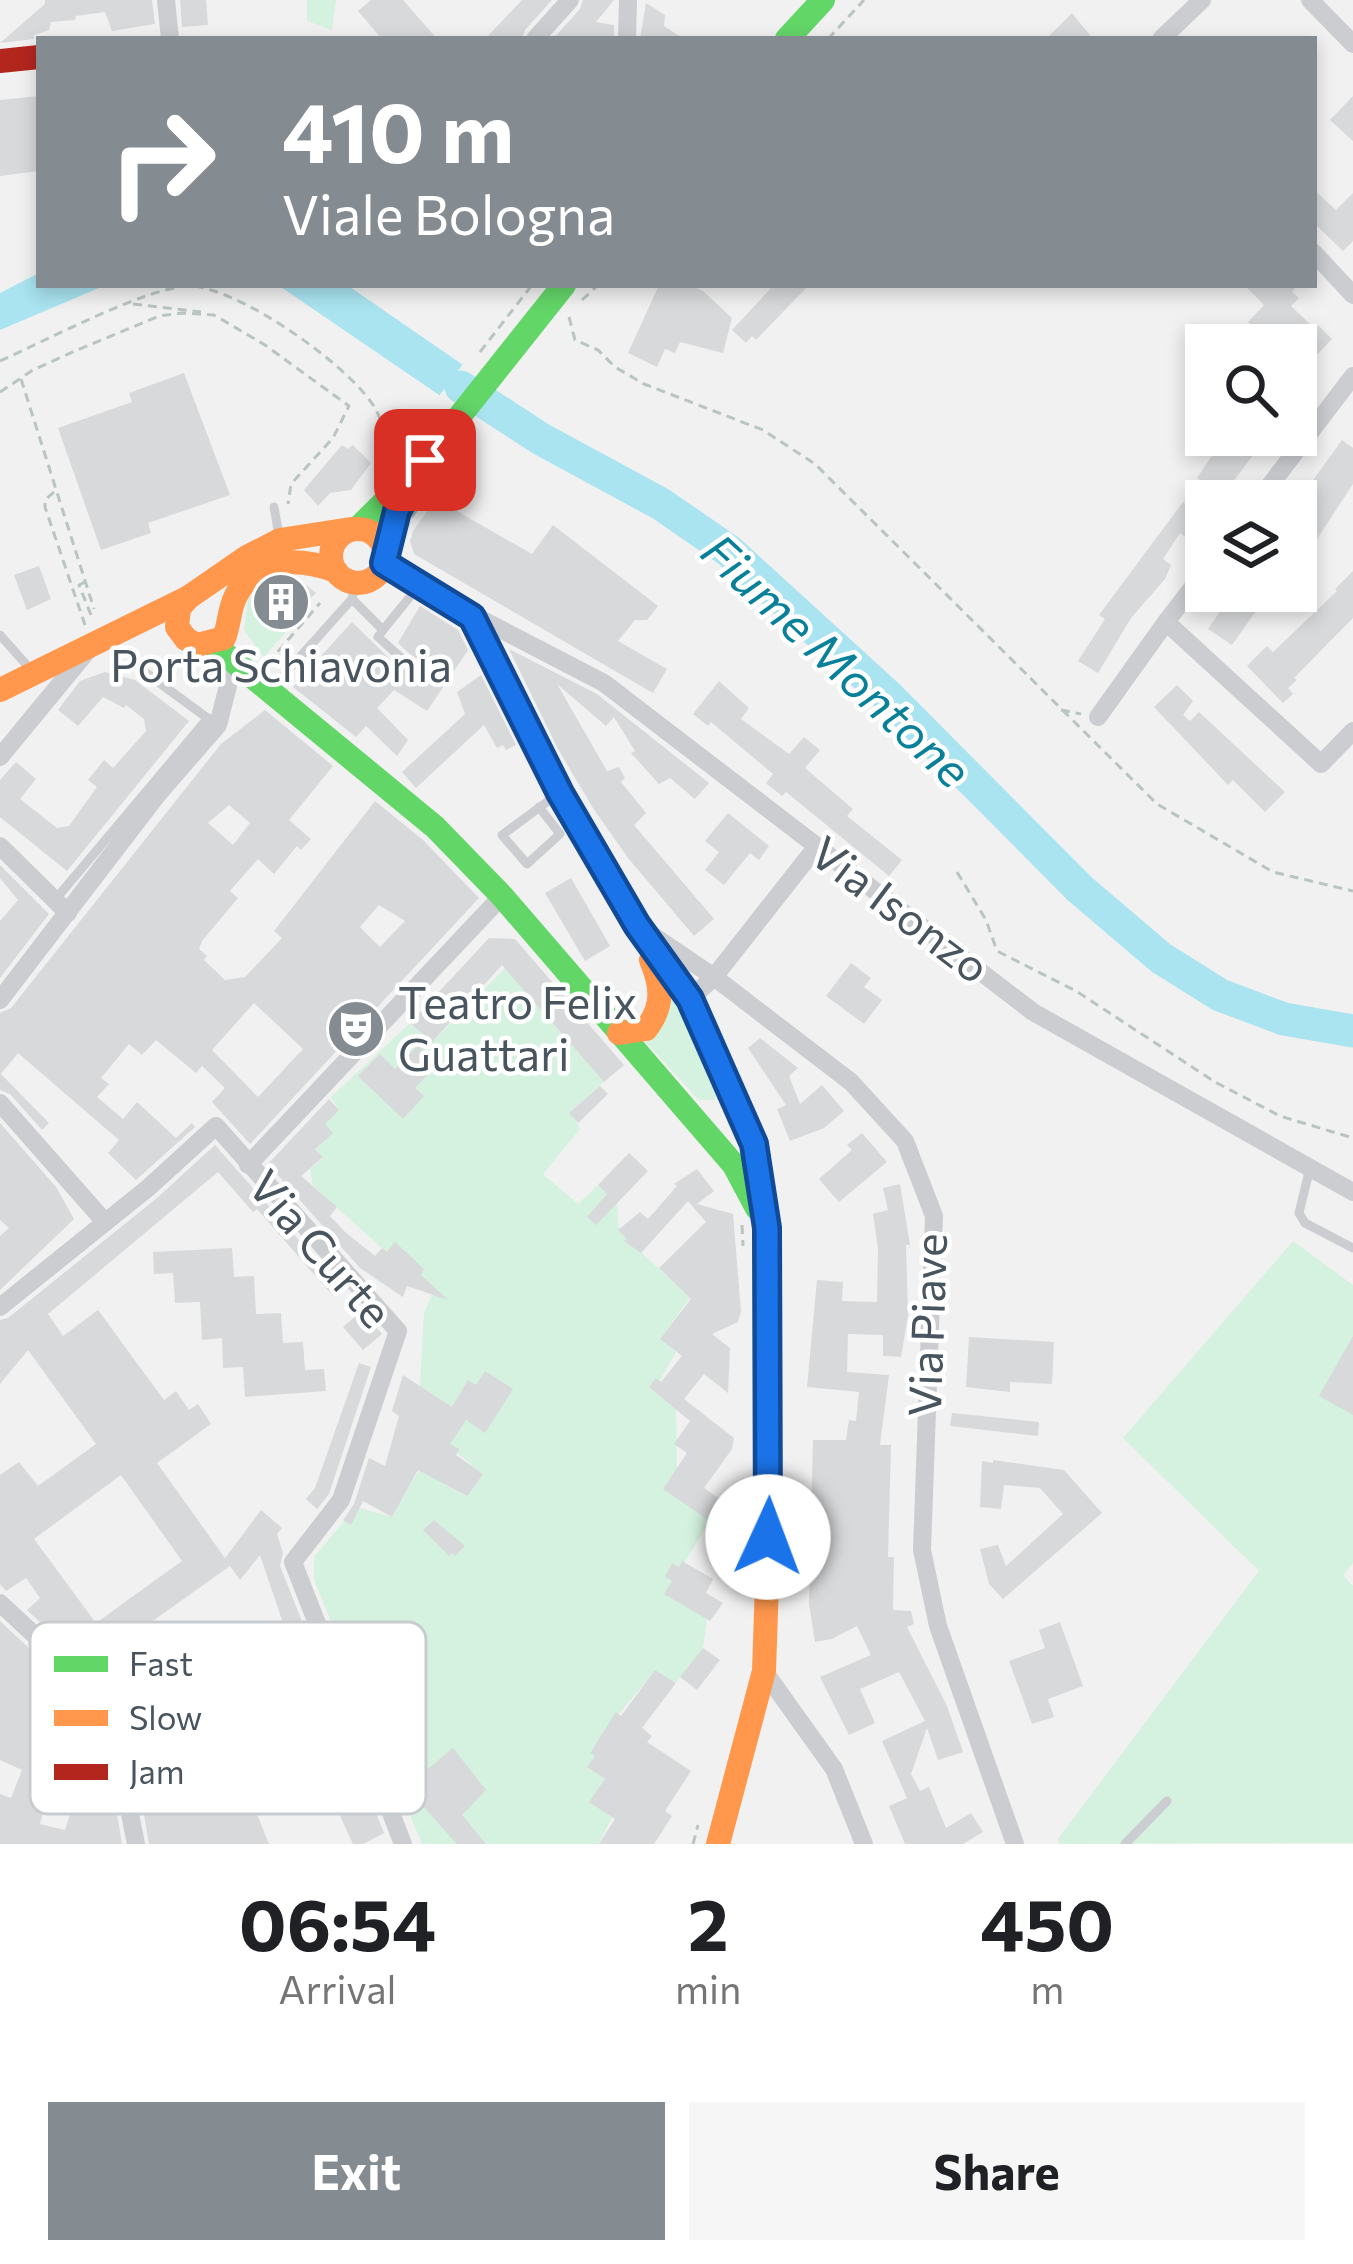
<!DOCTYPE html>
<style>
body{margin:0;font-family:Commissioner,sans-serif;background:#f6f6f6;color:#202124;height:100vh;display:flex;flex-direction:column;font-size:45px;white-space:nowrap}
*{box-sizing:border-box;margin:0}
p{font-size:39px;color:#757577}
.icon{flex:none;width:66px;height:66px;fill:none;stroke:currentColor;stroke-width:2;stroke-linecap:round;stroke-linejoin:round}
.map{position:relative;height:1844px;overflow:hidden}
.drawer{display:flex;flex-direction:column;background:#fff;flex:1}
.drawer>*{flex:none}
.hud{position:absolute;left:36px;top:36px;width:1281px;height:252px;border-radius:0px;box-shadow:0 6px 18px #0003;background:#848c92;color:#fff;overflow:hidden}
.tools{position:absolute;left:1185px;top:324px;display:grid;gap:24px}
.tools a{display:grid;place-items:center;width:132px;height:132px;border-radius:0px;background:#fff;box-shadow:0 6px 18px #0003;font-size:60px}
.pin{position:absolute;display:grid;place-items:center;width:102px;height:102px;color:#fff;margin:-51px;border-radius:24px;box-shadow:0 6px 18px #0006}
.me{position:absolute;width:132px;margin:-66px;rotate:2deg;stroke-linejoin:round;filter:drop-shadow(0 0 9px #0008)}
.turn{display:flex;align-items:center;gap:42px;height:252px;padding:0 48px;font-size:54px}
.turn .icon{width:156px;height:156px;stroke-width:2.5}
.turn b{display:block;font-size:84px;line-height:102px}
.eta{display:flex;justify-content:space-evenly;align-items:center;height:204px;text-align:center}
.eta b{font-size:72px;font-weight:700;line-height:84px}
.action{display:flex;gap:24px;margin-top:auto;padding:24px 48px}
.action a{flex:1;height:138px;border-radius:0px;background:#848c92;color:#fff;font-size:48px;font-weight:700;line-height:138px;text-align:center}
.action a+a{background:#f6f6f6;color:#202124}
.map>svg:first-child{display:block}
.green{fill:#d5f1df}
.water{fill:#a9e4f0}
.pier{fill:#f2f1f1}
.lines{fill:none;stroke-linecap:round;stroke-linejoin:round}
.river{stroke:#a9e4f0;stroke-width:33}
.building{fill:#d8d9da;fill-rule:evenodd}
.path{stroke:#b9c5c1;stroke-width:3;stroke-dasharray:9 6;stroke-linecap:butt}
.lane{stroke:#cbcdd0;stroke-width:9}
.street{stroke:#cbcdd0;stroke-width:18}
.fast{stroke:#63d668;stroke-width:24}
.slow{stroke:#ff974d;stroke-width:24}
.jam{stroke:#b3261e;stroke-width:24}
.route-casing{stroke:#114b97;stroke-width:30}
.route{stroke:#1a73e8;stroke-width:21}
.labels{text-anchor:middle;stroke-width:9;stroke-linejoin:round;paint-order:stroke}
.poi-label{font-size:45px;fill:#48555f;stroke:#fff}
.street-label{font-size:45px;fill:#48555f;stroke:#fff}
.water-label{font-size:48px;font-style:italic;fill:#098099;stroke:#fff}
.key{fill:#fff;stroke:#c8cccf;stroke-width:3}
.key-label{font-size:33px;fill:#48555f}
</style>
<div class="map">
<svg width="1353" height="1844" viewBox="0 0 1353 1844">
<rect width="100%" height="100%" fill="#f2f1f1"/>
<g class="green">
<path d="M307 0H336L332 30 307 21Z"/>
<path d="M261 582 256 601 261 618 286 632 264 657 244 630 248 599Z"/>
<path d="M505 968 604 1082 570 1112 580 1129 543 1174 578 1204 598 1185 617 1203 619 1231 690 1298 660 1339 676 1352 654 1391 676 1409 677 1469 710 1521 665 1594 707 1619 703 1648 676 1683 655 1670C633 1699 610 1721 590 1752L595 1756 588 1768 605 1779 590 1802 612 1817 599 1844H422L314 1580V1557L356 1507 392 1517 419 1470 466 1496 482 1474 449 1446 420 1386 424 1313 435 1288 393 1258 313 1186 310 1169 323 1158 316 1149 332 1133 325 1124 339 1110 331 1097 410 1023 432 1042Z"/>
<path d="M668 989 707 1056 719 1092 714 1100H699L642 1038Z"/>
<path d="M1293 1241 1353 1285V1563L1343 1575 1353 1586V1843L1060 1844 1058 1839 1259 1571 1123 1438Z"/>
</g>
<g class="water">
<path d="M39 273V285H106L0 330V293Z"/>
<path d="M278 285H347L508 396 486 427Z"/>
</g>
<path class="pier" d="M466 360 513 393 483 432 436 400Z"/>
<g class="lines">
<path class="river" d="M461 387 541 439 661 504 729 551 888 696 1080 889 1161 958 1220 995 1284 1019 1353 1031"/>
</g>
<g class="building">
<path d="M45 0H152L155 24 112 31 105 12 76 16 75 20 51 22 49 30 34 35V39L0 43 45 4Z"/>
<path d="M180 0H206L208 25 182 27Z"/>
<path d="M371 0H403L437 39H382L358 11Z"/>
<path d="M522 0H552L525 30 522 39H485Z"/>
<path d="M583 0H614L596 22 614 25V39H553L580 9Z"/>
<path d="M646 3 665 15 664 26 684 39H640Z"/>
<path d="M1072 13 1093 39H1046Z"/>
<path d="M39 96V171L0 176V100Z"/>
<path d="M1353 96V141L1330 120Z"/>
<path d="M1314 190 1336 210 1353 193V241L1343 251 1314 223Z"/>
<path d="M659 285H690L703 291 732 318 723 353 680 342 675 353 665 349 657 367 628 353Z"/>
<path d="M774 285H809L756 340 752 336 746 343 732 330Z"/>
<path d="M1244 285H1297L1292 292 1299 298 1291 306 1315 329 1318 325 1332 339 1296 377V345H1285L1267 329 1261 334 1248 322 1264 305Z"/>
<path d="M184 373 230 495 148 523 151 533 101 550 58 428 132 402 129 393Z"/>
<path d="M1226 435H1268L1223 495 1197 478Z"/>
<path d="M1342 440 1353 448V484L1296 571V504Z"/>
<path d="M342 445 348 449 353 445 371 463 351 490 330 493 318 506 304 490Z"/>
<path d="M436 499 532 554 553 525 658 606 647 620H635L618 641 667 669 653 693 414 554 410 541 413 531Z"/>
<path d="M1183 502 1206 520 1191 541 1180 533 1163 559 1171 565 1165 579 1131 618 1098 673 1078 661 1105 619 1099 615Z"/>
<path d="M39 566 51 599 27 610 14 575Z"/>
<path d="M1353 571V618L1294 678 1297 680 1288 688 1293 694 1283 703 1247 666 1267 646 1273 652 1337 591 1335 589Z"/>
<path d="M281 580H300L316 593 277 632 261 618 256 601 264 588Z"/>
<path d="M1234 591H1270L1232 645 1208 629Z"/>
<path d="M420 606 458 630 468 650 427 711 394 690 377 708 408 740 397 756 366 726 356 737 293 687 352 622 400 669 410 670 414 658 398 643Z"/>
<path d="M509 649 597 694 709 783 695 799 670 778 659 784 631 753 635 751 614 717 606 726 557 684 607 771 619 767 625 778 621 782 646 813 634 825 714 919 694 936 628 858 593 808 558 749Z"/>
<path d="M105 672 135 680 189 721 67 871 0 817V780L16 762 36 779 20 799 57 828 69 826 97 787 88 780 104 760 113 768 146 731 144 719 126 705 124 708 103 697 78 726 58 710 80 681Z"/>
<path d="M481 675 516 745 506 750 503 745 497 748 484 725 416 788 402 772 465 714 457 692Z"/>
<path d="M719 681 749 708 741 719 789 754 804 737 820 750 805 768 853 809 847 816 902 860 889 876 786 792 782 796 766 783 773 774 711 722 708 726 693 714Z"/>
<path d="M1177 685 1193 701 1183 715 1190 721 1199 712 1285 792 1265 812 1233 780 1228 785 1154 707Z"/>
<path d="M265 710 333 766 289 820 311 839 301 850 297 846 274 874 258 859 230 891 238 898 202 941 199 949 207 956 204 960 225 980 245 977 282 938 274 931 375 801 423 840 479 898 250 1144 212 1102 225 1088 202 1066 196 1073 156 1040 142 1055 129 1044 101 1078 109 1084 97 1097 123 1119 137 1102 176 1138 192 1123 195 1127 136 1180 108 1153 119 1140 18 1053 1 1074 49 1123 42 1130 10 1094 0 1090V1013L11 1008 221 744ZM229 805 250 823 233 845 208 823ZM379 905 405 921 380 947 360 927ZM254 1003 303 1049 258 1097 212 1050Z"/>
<path d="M728 813 769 846 759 860 750 853 724 885 705 870 719 852 705 841Z"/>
<path d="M0 865 49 914 0 978V921L18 900 0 878Z"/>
<path d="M571 878 610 946 585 961 545 893Z"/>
<path d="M489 938 515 939 624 1065 604 1082 502 965 432 1042 410 1023Z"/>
<path d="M851 963 871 978 864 987 882 1000 864 1024 826 996Z"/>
<path d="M760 1038 798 1068 789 1076 800 1104 822 1085 844 1111 824 1128 790 1141 777 1109 786 1105 748 1048Z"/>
<path d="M418 1045 438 1064 415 1088 424 1096 403 1119 358 1076 380 1054 395 1069Z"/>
<path d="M600 1086 608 1094 578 1123 569 1113Z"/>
<path d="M329 1099 339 1110 325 1124 333 1133 315 1149 323 1157 301 1176 337 1207 330 1216 345 1232 375 1256 382 1248 387 1252 395 1242 424 1269 421 1275 448 1300 407 1286 403 1297 360 1268 268 1164Z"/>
<path d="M0 1123 56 1187 74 1219 0 1290V1236L9 1228 0 1220Z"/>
<path d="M862 1133 887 1162 839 1202 819 1179 852 1150 847 1145Z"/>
<path d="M215 1145 342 1289 333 1296 257 1209 253 1212 218 1172 48 1314 63 1336 98 1310 164 1400 176 1391 189 1410 198 1404 211 1424 157 1463 225 1558 261 1510 282 1528 277 1534 283 1553 280 1566 309 1639 219 1707 177 1728 87 1664 62 1630 55 1636 27 1610 40 1598 26 1578 6 1591 0 1584V1475L19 1462 38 1486 96 1444 28 1350 0 1384V1320L8 1318 157 1198ZM121 1475 182 1561 96 1623 34 1539ZM260 1555 286 1632 241 1663 249 1673 183 1718 110 1661 117 1656 112 1650 230 1566 240 1580Z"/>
<path d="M629 1153 648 1171 596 1225 587 1217 607 1194 598 1185Z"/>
<path d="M697 1169 714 1191 697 1204 733 1214 741 1311 738 1322 712 1334 730 1348 728 1393 704 1374 684 1399 734 1438 732 1449 704 1488 723 1501 710 1521 663 1489 687 1453 674 1444 690 1421 649 1387 656 1378 661 1382 682 1356 660 1339 691 1299 659 1268 706 1222 688 1201 641 1253 624 1241 627 1239 618 1230 640 1212 648 1219 677 1186 674 1184Z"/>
<path d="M900 1184 910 1245H906L908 1316 901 1357 883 1356V1335L848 1334 847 1372 889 1375 880 1445H891L888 1557H894L893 1610 911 1611 914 1624 907 1627 947 1706 963 1752 938 1760 927 1728 911 1774 920 1791 929 1787 946 1828 971 1813 983 1832 963 1844H905L889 1806 907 1798 882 1741 925 1721 899 1672 860 1689 875 1723 849 1735 820 1677 871 1655 857 1626 832 1639 815 1642 809 1604 813 1440H846L849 1420 856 1421 859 1392 807 1387 817 1280 843 1282 842 1301 877 1302 878 1249 873 1214 888 1210 883 1188Z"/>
<path d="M232 1248 234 1277 254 1276 256 1314 281 1313 283 1343 303 1342 305 1370 324 1369 326 1391 245 1397 243 1367 223 1368 222 1338 202 1340 200 1302 175 1303 173 1273 154 1274 153 1252Z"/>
<path d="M362 1311 382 1334 363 1350 343 1327Z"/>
<path d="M1353 1336V1415L1319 1396Z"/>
<path d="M969 1337 1054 1342 1052 1384 1010 1382V1392L966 1387Z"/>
<path d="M359 1363 371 1367 329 1494 317 1509 306 1499 315 1488Z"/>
<path d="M485 1371 513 1389 485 1433 466 1420 450 1444 459 1449 456 1455 483 1474 467 1496 418 1470 392 1517 363 1501 351 1525 343 1520 354 1504 369 1458 385 1466 399 1416 392 1411 403 1375 452 1407 468 1380 476 1385Z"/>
<path d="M952 1413 1039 1422 1038 1436 950 1426Z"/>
<path d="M993 1460 1064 1470 1102 1513 1003 1599 989 1584 980 1549 998 1545 1006 1566 1063 1514 1040 1488 1004 1485 1001 1509 980 1507 982 1461 993 1463Z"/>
<path d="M434 1520 465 1546 455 1556 452 1553 449 1556 423 1530Z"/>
<path d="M682 1561 713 1579 706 1593 723 1603 710 1621 664 1594 672 1581 665 1577 672 1563 679 1567Z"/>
<path d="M0 1621 63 1680 134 1730 116 1807 122 1844H0V1794L11 1798 22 1770 0 1760ZM49 1789 75 1799 65 1830 40 1824Z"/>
<path d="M1060 1622 1083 1686 1048 1699 1054 1717 1032 1724 1009 1661 1045 1648 1039 1630Z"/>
<path d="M703 1648 720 1660 697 1690 680 1677Z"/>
<path d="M655 1670 676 1683 642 1728 652 1736 647 1742 691 1771 665 1811 672 1816 654 1844H599L615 1819 589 1802 605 1779 587 1767 595 1756 590 1753 616 1712 621 1716Z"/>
<path d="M332 1701 384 1833 363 1844H353L322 1777 305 1784 294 1758 288 1726 314 1720 311 1706Z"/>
<path d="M157 1747 174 1757 222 1807 246 1787 269 1844H149L143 1809Z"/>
<path d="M453 1748 486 1790 462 1815 486 1844H457L406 1787Z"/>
</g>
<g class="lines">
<g class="path">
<path d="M828 39 864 0"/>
<path d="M582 300 598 285"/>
<path d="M133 304 201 312"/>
<path d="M569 317 575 340 598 350 615 367 644 384 763 430 815 464 1157 804 1273 872 1353 891"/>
<path d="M480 352 532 285"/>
<path d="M0 361C45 341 145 288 188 286 236 285 354 368 376 410 388 432 382 449 380 472"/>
<path d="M21 379 94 609"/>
<path d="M0 392 33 370 75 351 159 316 182 313 214 315 265 345 349 406 333 438 291 484 288 504"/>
<path d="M54 492 45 500V507L85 625"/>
<path d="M399 543 398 537 430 490"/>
<path d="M85 582 79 585 93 620"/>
<path d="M268 663 320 603"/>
<path d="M1061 710 1081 714"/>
<path d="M957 872 986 920 997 951 1076 991 1215 1082 1280 1116 1353 1138"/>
<path d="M742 1225 743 1246"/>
<path d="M693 1844 698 1825"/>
</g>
<g class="lane">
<path d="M274 507 279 535"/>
<path d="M352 599 383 630 409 598"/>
<path d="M383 630 378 637 406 662"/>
<path d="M0 635 32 671"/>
<path d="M142 670 210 720"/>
<path d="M273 687 352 599 355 583"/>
<path d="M539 807 560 834 527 864 502 835 555 796"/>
<path d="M55 900 208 718"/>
<path d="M1310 1168 1299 1213 1305 1223 1353 1248"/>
<path d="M1125 1844 1167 1801"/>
</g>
<g class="street">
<path d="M166 0 170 39"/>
<path d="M1310 0 1353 44"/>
<path d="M535 39 570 0"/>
<path d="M627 39 628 0"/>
<path d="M1161 39 1202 0"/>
<path d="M1314 253 1353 295"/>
<path d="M1258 501 1353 376"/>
<path d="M1206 570 1166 622 1321 764 1353 731"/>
<path d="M471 614 604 683 1033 1012 1353 1192"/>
<path d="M1098 717 1166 622"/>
<path d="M0 757 89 649"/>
<path d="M0 846 68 913"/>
<path d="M652 935 714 977 851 1082 905 1141 934 1216 922 1550 938 1626 1015 1844"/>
<path d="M690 999 714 977 817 846"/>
<path d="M0 1000 158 794 218 725 230 678 215 657"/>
<path d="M0 1103 105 1222"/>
<path d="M248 1165 502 896"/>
<path d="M0 1307 148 1188 216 1126 398 1331 341 1500 293 1562 403 1844"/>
<path d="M0 1603 72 1670 176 1744 226 1718 323 1645"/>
<path d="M764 1671 834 1769 864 1844"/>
<path d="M136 1844 129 1809 149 1724"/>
</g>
<g class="fast">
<path d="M787 39 823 0"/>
<path d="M358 528 416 471 564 285"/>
<path d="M214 645 435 827 502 896 734 1165 757 1208"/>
<path d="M639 928 690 999 755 1144 767 1228 770 1494"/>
</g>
<g class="slow">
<circle cx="358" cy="556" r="27"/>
<path d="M384 563 472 617 560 793 639 928"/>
<path d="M336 571C298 557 252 556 234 600 229 612 229 626 224 638L197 645 186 639 177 627 179 608 189 597 247 557 280 540 351 529"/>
<path d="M0 690 189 597"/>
<path d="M619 1033 646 1029C664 1006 662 986 651 960"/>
<path d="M718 1844 764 1671 770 1494"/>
</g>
<path class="jam" d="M0 61 39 57"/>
</g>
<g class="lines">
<g class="route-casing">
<path id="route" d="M425 460 397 511 384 563 472 617 560 793 637 925 690 999 754 1144 767 1228 768 1537"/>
</g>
<use href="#route" class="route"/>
</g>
<defs>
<g id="building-disc" transform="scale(3)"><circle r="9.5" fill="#848c92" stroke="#fff"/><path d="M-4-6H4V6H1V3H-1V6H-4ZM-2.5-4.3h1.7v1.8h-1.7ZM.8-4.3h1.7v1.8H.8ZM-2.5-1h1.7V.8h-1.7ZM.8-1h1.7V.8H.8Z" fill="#fff"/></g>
<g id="theatre-disc" transform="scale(3)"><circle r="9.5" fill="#848c92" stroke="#fff"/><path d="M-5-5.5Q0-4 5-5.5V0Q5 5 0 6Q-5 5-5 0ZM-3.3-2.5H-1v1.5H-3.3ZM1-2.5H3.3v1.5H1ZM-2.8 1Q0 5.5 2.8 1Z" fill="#fff"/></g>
</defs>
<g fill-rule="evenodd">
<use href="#building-disc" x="281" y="602"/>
<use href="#theatre-disc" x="356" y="1029"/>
</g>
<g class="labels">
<g class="poi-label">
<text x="281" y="682">Porta Schiavonia</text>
<text x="398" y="1019" text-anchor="start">Teatro Felix<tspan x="398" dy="52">Guattari</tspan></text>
</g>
<g class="street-label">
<text transform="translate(900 910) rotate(37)" y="16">Via Isonzo</text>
<text transform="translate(320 1249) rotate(49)" y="16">Via Curte</text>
<text transform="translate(928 1325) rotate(-88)" y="16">Via Piave</text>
</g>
<g class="water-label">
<text transform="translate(836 661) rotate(43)" y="17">Fiume Montone</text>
</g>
</g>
<rect x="30" y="1622" width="396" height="192" rx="18" class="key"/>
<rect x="54" y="1656" width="54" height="16" fill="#63d668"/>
<rect x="54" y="1710" width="54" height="16" fill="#ff974d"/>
<rect x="54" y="1764" width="54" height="16" fill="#b3261e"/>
<g class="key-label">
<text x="129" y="1676">Fast</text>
<text x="129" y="1730">Slow</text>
<text x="129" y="1784">Jam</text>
</g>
</svg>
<div class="tools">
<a><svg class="icon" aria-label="search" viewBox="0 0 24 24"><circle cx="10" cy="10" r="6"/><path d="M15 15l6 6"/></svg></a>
<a><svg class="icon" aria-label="layers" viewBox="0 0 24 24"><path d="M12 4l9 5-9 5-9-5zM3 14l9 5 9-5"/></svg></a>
</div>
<div class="pin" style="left:425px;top:460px;background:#d93025"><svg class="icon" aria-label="arrive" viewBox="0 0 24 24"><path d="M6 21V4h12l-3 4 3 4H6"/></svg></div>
<svg class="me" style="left:768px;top:1537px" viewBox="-20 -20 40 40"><circle r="19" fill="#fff"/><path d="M0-13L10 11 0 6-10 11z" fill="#1a73e8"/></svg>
<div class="hud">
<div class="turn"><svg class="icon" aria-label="right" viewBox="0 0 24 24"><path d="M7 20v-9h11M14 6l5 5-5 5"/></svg><div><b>410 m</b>Viale Bologna</div></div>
</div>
</div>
<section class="drawer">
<div class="eta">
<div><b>06:54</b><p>Arrival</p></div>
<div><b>2</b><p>min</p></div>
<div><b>450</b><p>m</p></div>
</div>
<div class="action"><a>Exit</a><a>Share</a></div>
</section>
